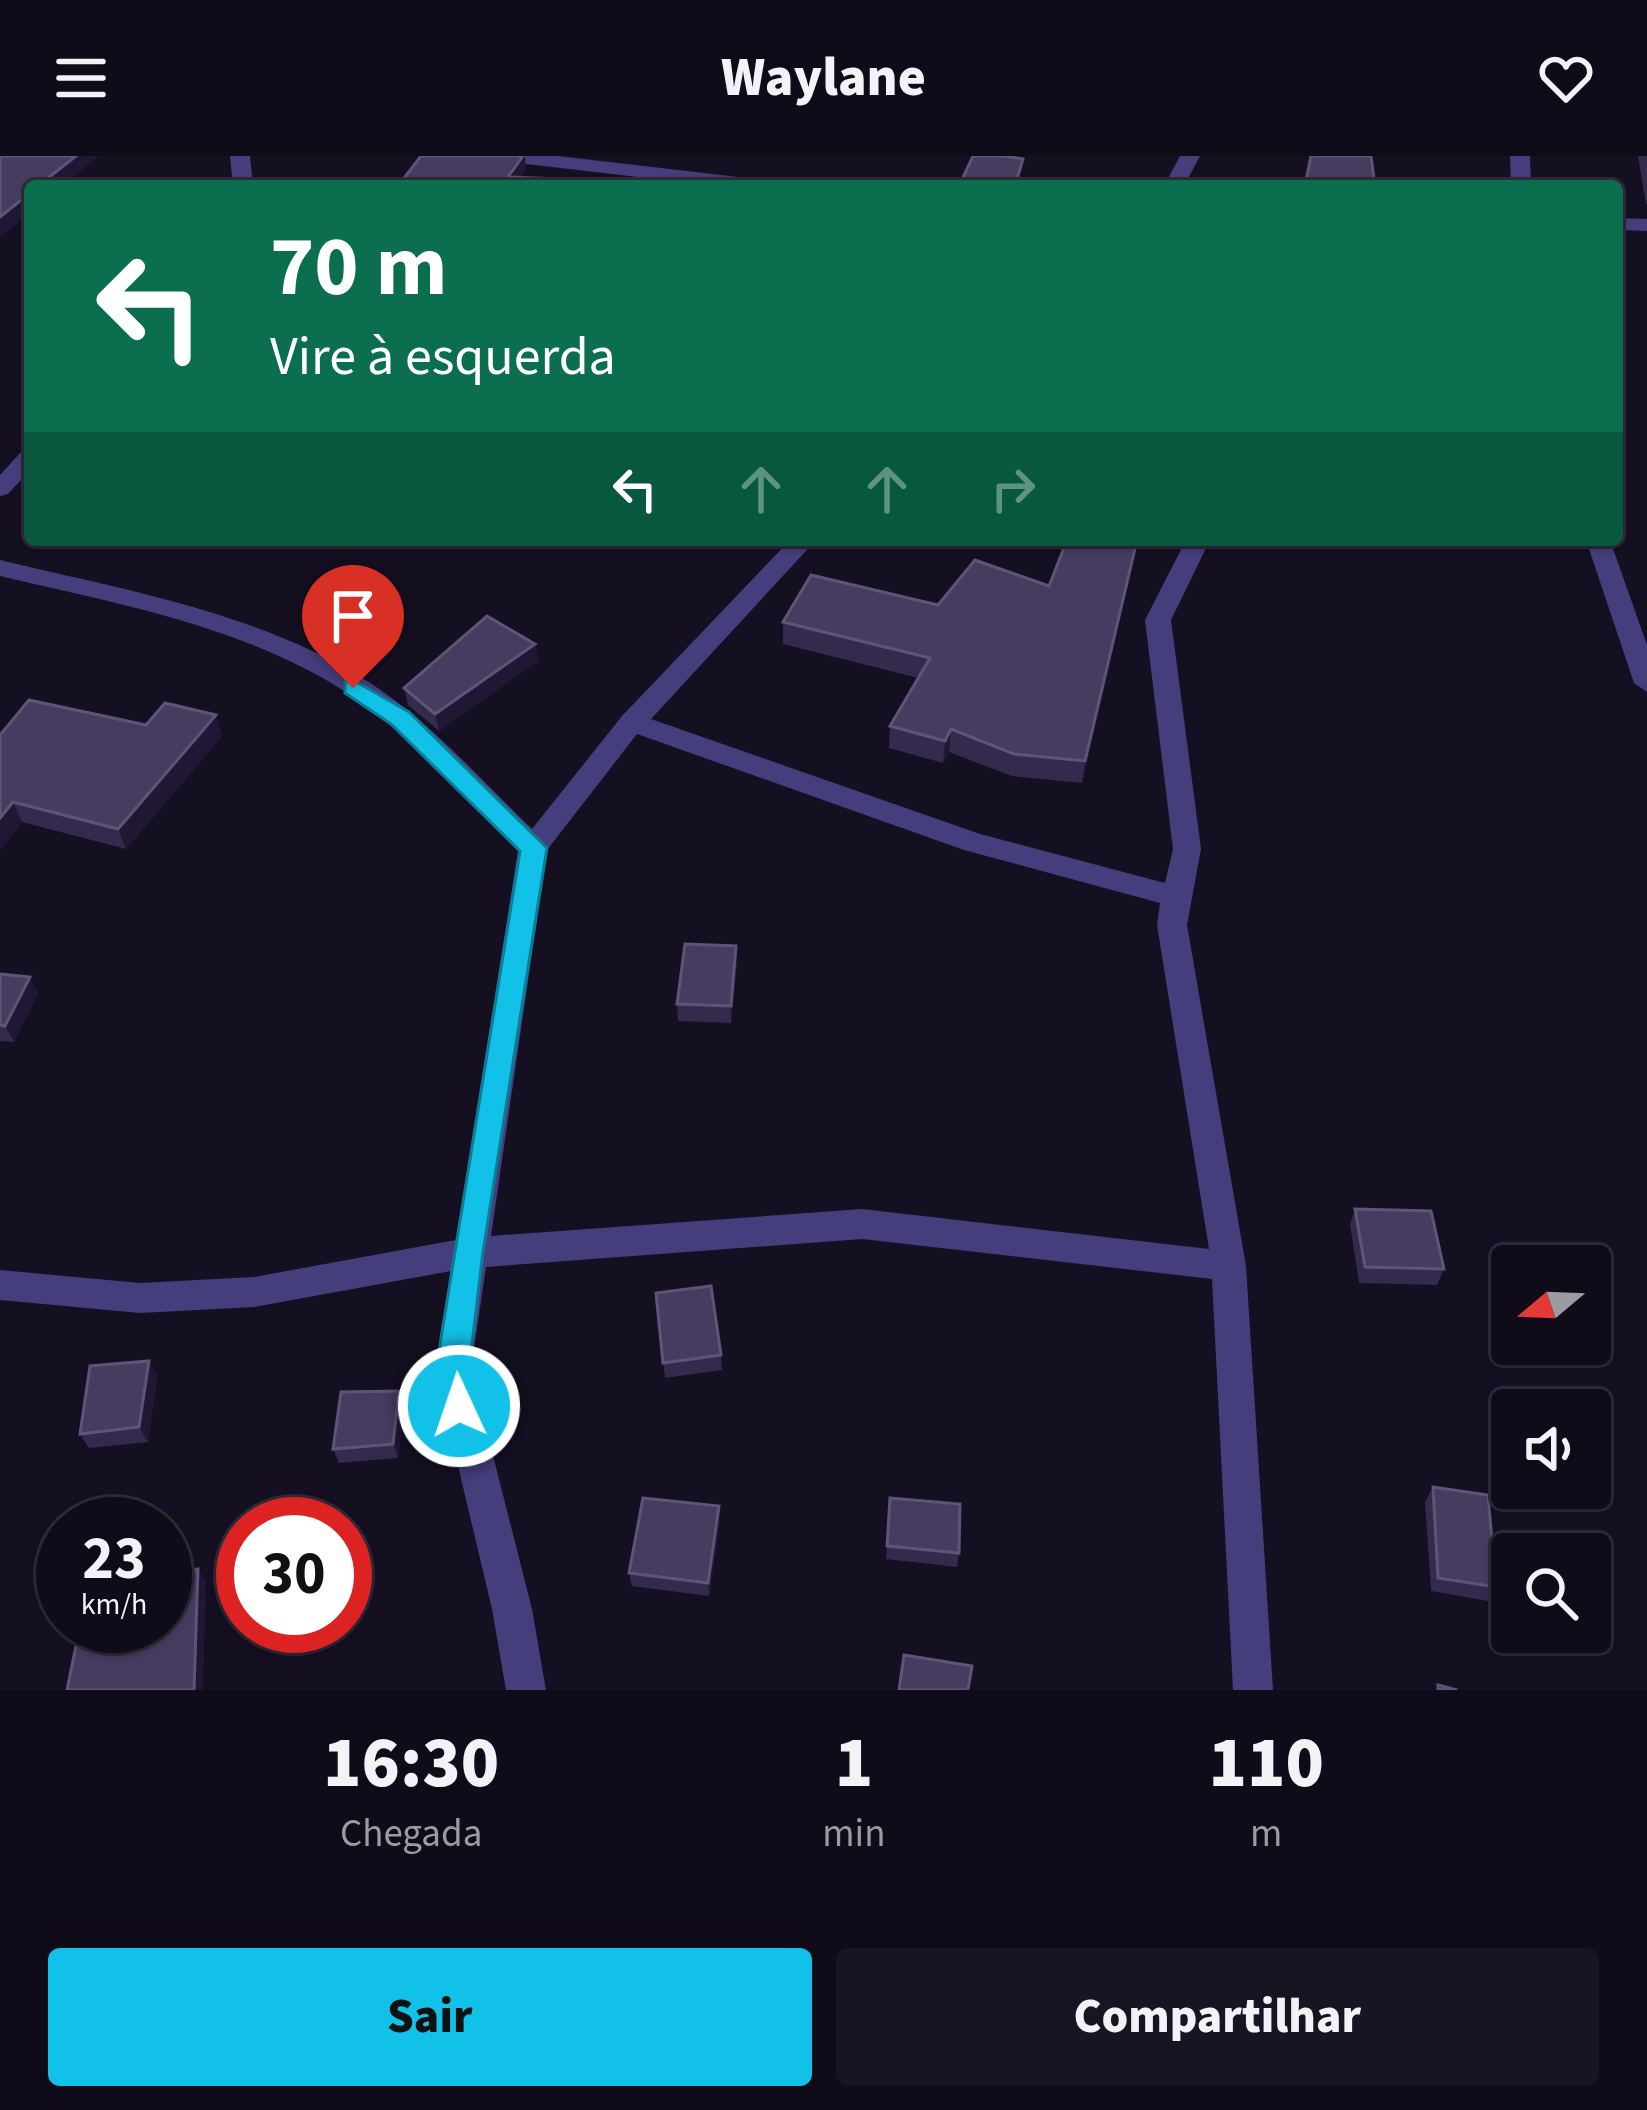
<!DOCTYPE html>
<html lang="pt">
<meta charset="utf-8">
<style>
body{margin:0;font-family:"Source Sans 3",sans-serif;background:#181422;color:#f1f3f6;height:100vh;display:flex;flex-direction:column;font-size:45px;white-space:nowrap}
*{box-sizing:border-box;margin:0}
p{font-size:39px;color:#9b9ba2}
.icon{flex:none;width:66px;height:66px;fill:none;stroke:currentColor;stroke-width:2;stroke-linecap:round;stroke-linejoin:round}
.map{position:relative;height:1534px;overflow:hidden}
.sheet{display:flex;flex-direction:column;background:#0f0b19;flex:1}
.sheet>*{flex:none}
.top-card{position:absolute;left:24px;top:24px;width:1599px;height:366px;border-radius:12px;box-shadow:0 3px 9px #0004,0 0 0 3px #2f2b38;background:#0b6e4f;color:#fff;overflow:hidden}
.needle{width:78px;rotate:251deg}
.buttons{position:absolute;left:1491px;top:1089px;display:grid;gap:24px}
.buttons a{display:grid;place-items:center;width:120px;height:120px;border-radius:12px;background:#0f0b19;box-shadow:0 3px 9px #0004,0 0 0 3px #2f2b38;font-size:60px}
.speed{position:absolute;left:36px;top:1341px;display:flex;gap:24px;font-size:60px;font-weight:700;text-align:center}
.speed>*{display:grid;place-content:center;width:156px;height:156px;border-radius:50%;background:#0f0b19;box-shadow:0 3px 9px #0004,0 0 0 3px #2f2b38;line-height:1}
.speed small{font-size:30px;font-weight:400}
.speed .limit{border:18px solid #d22;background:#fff;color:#111}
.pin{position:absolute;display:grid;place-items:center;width:102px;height:102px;color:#fff;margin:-123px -51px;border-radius:50% 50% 50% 0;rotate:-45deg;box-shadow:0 0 12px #0007}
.pin .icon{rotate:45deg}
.me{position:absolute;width:132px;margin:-66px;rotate:357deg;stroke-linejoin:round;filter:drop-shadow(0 0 9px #0008)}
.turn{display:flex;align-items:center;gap:42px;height:252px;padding:0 48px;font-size:54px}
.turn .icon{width:156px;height:156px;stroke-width:2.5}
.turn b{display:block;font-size:84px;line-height:102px}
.lanes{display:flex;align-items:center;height:114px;padding:0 48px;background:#0003;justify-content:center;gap:60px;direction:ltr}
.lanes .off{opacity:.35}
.eta{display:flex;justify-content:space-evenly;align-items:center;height:204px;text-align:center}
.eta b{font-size:72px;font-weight:800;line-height:84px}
.action{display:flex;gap:24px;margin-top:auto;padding:24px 48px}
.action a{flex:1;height:138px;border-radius:12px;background:#12c1e8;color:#111;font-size:48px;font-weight:800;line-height:138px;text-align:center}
.action a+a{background:#181422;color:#f1f3f6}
header{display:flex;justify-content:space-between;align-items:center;height:156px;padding:0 48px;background:#0f0b19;font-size:54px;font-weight:800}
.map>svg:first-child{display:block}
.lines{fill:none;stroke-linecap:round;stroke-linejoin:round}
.minor{fill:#453e7c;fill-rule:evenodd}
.wall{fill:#342a4d}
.shaded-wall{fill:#1f1734}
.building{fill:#463c60;stroke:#5d5478;stroke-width:3}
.route{fill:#12c1e8;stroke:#0c7d97;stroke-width:3}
</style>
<header><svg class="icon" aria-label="menu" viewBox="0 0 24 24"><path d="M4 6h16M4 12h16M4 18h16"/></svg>Waylane<svg class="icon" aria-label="heart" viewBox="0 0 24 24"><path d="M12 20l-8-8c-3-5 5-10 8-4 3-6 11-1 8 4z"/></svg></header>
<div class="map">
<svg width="1647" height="1534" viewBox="0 0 1647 1534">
<rect width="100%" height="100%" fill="#140f21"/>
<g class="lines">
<g class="minor">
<path d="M230 0H250L253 30H233Z"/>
<path d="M499 0H558L765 24 775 30H715L509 6Z"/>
<path d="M1180 0H1200L1184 30H1164Z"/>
<path d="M1510 0H1530L1531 30H1511Z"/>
<path d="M1617 62 1647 63V75L1617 74Z"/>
<path d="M30 293V314L8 338 0 340V319L22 295Z"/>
<path d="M790 384H816L651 563 980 678 1165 727 1173 693 1145 464 1186 384H1210L1171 464 1201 693 1187 769 1246 1110 1273 1534H1233L1212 1123 862 1083 486 1111 471 1213 532 1453 546 1534H506L492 1453 435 1213 451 1115 254 1151 140 1157 0 1144V1114L140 1127 254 1121 456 1084 518 695C464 640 413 580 349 538 245 470 118 448 0 420V404C124 434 258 456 367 525 430 565 479 622 532 673L622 560ZM637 578 964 694 1160 747 1157 769 1209 1093 862 1053 491 1080 547 694Z"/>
<path d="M1586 384H1610L1647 489V536L1634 527Z"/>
</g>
</g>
<g class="wall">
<path d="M1638 0H1647V48H1646Z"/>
<path d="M1067 384H1138L1082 627 1012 620 949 596 943 607 889 592 890 570 918 522 783 488V466L938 449 1049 430Z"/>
<path d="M535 488 538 505 439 575 408 549 404 532Z"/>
<path d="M146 569 222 580 126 693 22 666 0 694V579Z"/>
<path d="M737 807 731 867 678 865 677 848Z"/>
<path d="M0 818 38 837 14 886 0 885Z"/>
<path d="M1355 1053 1444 1113 1437 1129 1359 1127 1350 1068Z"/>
<path d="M656 1137 721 1199 722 1214 665 1222Z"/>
<path d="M149 1205 157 1220 148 1286 89 1292 80 1278Z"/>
<path d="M404 1250 398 1302 339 1307 333 1293Z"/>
<path d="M1433 1331 1496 1431 1488 1445 1431 1435 1425 1346Z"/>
<path d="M890 1342 959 1397 957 1411 886 1403Z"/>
<path d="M720 1365 709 1440 632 1430 629 1417Z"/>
</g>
<g class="shaded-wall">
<path d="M76 0H99L63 30H38Z"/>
<path d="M523 0H525L526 13 515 30 508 21Z"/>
<path d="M1023 3 1018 30H1015Z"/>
<path d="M30 37V57L0 81V61Z"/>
<path d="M1137 384 1136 393 1082 627 1085 605Z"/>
<path d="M535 488 538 505 439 575 435 558Z"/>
<path d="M216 559 222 580 126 693 118 673Z"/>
<path d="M951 573 949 596 943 607 945 585Z"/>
<path d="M13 646 22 666 0 694V662Z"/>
<path d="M736 790 737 807 731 867V850Z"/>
<path d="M30 821 38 837 14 886 5 870Z"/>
<path d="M149 1205 157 1220 148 1286 139 1271Z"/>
<path d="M399 1235 404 1250 398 1302 393 1288Z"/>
<path d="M719 1350 720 1365 709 1440 708 1427Z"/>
<path d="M198 1413 206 1426 203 1534H194Z"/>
</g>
<g class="building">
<path d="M0 0H76L38 30H30V37L0 61Z"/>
<path d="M421 0H523L508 21 558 23 556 30H398Z"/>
<path d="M973 0H1005L1023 3 1015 30H959Z"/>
<path d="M1311 0H1371L1375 30H1305Z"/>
<path d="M1067 384H1137L1085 605 1014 598 951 573 945 585 890 570 930 502 783 466 811 419 938 449 975 404 1049 430Z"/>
<path d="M487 460 535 488 435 558 404 532Z"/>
<path d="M29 544 146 569 165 547 216 559 118 673 13 646 0 662V579Z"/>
<path d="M685 788 736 790 731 850 677 848Z"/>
<path d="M0 818 30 821 5 870 0 869Z"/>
<path d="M1355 1053 1431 1055 1444 1113 1365 1111Z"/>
<path d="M711 1130 721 1199 663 1207 656 1137Z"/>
<path d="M149 1205 139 1271 80 1278 90 1210Z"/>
<path d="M399 1235 393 1288 333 1293 341 1236Z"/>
<path d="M1433 1331 1488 1339 1496 1431 1438 1422Z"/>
<path d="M643 1342 719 1350 708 1427 629 1417Z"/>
<path d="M890 1342 960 1348 959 1397 887 1390Z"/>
<path d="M198 1413 194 1534H67L80 1470H165V1418Z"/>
<path d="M904 1499 972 1510 968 1534H899Z"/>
<path d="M1438 1529 1457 1534H1438Z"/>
</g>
<path class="route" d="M353 524 409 556 547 692 483 1096 469 1213 475 1250 471 1261 459 1265 447 1261 436 1213 520 695 391 568 345 537V526Z"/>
</svg>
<div class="buttons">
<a><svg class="needle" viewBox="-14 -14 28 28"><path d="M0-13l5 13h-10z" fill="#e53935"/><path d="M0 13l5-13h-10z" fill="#9b9ba2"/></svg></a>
<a><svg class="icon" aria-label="sound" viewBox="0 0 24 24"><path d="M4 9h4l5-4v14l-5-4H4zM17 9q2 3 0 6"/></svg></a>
<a><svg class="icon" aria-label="search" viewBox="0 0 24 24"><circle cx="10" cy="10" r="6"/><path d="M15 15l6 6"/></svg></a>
</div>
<div class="speed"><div>23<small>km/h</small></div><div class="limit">30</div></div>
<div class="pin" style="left:353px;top:532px;background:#d93025"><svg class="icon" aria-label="arrive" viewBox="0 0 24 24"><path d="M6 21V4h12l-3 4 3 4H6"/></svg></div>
<svg class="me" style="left:459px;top:1250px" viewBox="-20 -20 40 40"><circle r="17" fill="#12c1e8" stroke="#fff" stroke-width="3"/><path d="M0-11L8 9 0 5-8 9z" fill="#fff"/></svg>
<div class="top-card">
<div class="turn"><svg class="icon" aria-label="left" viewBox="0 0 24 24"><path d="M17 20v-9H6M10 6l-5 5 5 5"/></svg><div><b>70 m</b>Vire à esquerda</div></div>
<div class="lanes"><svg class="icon" aria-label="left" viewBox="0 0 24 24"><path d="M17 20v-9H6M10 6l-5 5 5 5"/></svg><svg class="icon off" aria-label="ahead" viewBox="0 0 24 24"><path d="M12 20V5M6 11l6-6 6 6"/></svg><svg class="icon off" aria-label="ahead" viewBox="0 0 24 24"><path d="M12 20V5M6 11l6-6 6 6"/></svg><svg class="icon off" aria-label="right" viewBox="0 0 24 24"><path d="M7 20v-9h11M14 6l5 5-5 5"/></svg></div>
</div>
</div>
<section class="sheet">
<div class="eta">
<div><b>16:30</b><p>Chegada</p></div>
<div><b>1</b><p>min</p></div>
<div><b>110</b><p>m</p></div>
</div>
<div class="action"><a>Sair</a><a>Compartilhar</a></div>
</section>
